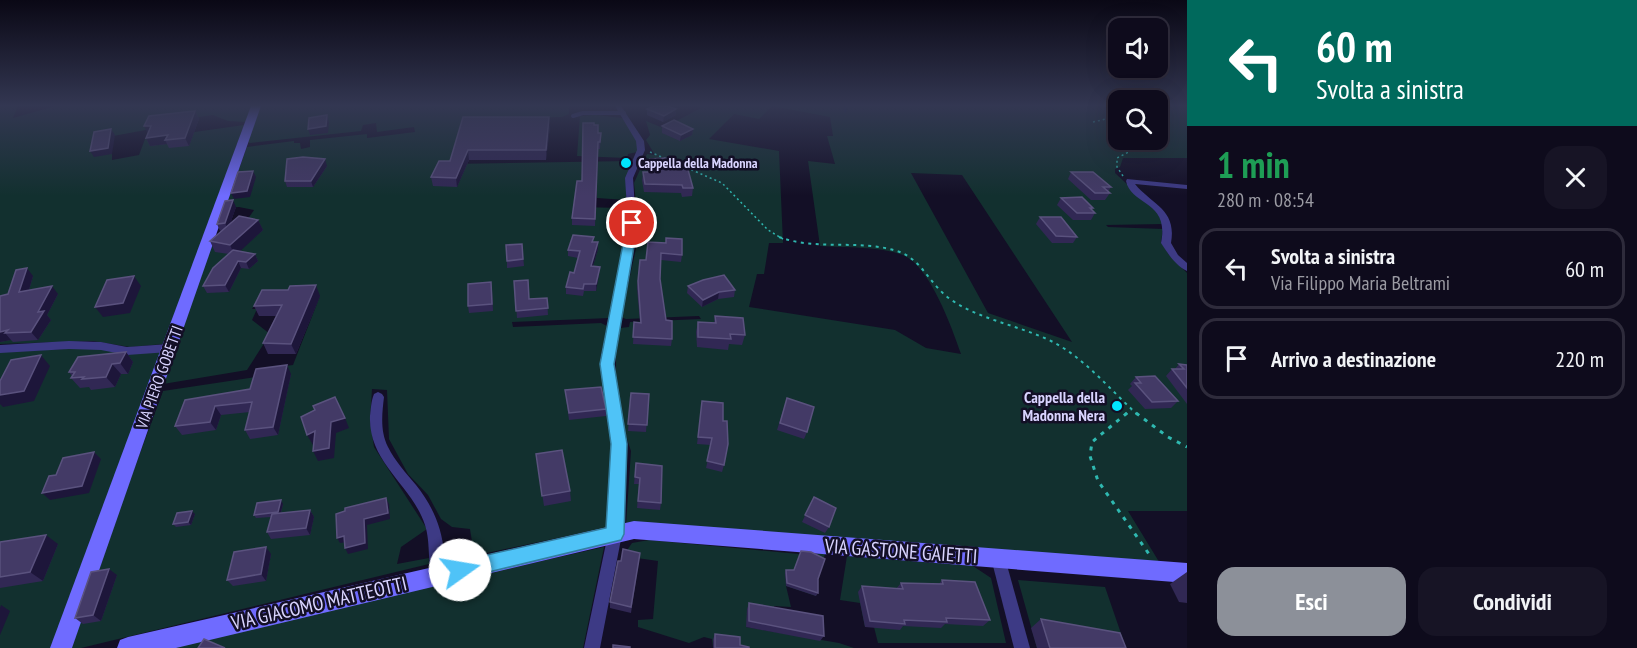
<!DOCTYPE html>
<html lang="it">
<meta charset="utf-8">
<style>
body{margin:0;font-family:"PT Sans Narrow",sans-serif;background:#171425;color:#f1f3f6;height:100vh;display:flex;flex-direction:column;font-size:22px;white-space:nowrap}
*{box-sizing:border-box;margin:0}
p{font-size:20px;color:#9b9ba3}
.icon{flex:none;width:33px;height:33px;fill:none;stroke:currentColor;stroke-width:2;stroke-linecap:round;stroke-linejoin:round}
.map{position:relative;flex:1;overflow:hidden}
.drawer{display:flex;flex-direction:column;background:#0e0b1c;width:450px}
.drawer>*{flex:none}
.banner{background:#00695c;color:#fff;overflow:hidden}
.fabs{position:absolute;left:1108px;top:18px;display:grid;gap:12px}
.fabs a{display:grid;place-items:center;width:60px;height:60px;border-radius:12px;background:#0e0b1c;box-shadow:0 6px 24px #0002,0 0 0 2px #2e2b3b;font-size:30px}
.pin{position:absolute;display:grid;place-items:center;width:51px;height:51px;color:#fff;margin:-26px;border:3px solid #fff;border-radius:50%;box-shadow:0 2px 6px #0007}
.me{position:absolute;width:66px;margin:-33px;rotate:77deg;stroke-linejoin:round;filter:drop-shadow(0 0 4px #0008)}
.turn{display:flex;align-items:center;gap:21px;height:126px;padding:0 30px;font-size:27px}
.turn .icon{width:78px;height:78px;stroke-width:2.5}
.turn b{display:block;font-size:42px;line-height:51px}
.round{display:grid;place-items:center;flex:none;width:63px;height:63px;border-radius:18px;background:#171425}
.head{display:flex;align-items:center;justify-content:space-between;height:102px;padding:0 30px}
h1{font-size:36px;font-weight:700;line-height:45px;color:#1e9e55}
.button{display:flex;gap:12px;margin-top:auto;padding:12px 30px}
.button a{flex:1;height:69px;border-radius:18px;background:#8c9099;color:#fff;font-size:24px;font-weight:700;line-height:69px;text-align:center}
.button a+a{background:#171425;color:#f1f3f6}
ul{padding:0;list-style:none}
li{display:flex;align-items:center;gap:18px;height:81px;margin:0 12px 9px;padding:0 18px;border:3px solid #2e2b3b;border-radius:18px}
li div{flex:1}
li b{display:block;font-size:22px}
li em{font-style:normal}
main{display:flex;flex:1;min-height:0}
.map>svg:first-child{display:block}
.green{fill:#12302f;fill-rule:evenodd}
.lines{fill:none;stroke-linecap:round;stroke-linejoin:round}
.stream{stroke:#0c2248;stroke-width:3}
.path-far2{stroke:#2fb8b0;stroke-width:1.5;stroke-dasharray:2 3;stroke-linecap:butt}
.path-far1{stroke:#2fb8b0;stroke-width:2;stroke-dasharray:3 4.5;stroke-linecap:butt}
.path{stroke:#2fb8b0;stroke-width:3;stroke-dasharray:4 6;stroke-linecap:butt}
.lane{stroke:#3d3a85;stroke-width:4}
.street{fill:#3d3a85;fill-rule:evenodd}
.secondary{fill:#6f6bff;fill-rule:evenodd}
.wall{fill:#312854}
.shaded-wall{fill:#1d163a}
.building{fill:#433a66;stroke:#5a527e;stroke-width:1.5}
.route{fill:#4fc3f7;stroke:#337fa1;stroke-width:1.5}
.poi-dot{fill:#00e5ff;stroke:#130f26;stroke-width:2}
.labels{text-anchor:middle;stroke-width:5;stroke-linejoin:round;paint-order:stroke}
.far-poi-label{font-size:14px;font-weight:bold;fill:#d9d4ff;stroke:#130f26;text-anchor:start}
.street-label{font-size:16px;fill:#d9d4ff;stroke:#130f26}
.poi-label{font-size:16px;font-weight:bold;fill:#d9d4ff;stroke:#130f26;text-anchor:end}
.near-street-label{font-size:20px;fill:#d9d4ff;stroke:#130f26}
</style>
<main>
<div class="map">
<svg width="1187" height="648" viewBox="0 0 1187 648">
<rect width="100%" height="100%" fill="#130f26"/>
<g class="green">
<path d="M0 106H18L13 118 55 106H251L246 122 228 121 213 115 170 121 151 129 97 139 112 154V160L139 155 145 139 244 125 164 344 130 347 93 341 0 344Z"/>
<path d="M259 106H569V114L562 117 466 119 452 164 629 161 626 200 597 198V188L578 187V207L623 208 626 238 610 318 512 322 513 327 601 323 607 326 600 360 616 452 610 527 449 561 448 554 473 548 470 529 452 527 441 519 428 495 408 474 389 439 387 390 372 389 370 421 374 447 427 529 401 547 397 564 429 558V564L81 648H68L163 391 256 377 260 369 293 365 320 296 262 294 252 309H257L252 320 270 334 247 370 163 384 213 241 243 226 254 210 239 207 225 208 247 147 294 141V143H300L301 149 310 147V140L367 134V138L415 132 414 127 377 132 376 123 363 125 361 131 250 143 248 142Z"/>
<path d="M697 106H1119V140H1158V106H1187V158H1123L1120 167 1115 169V173L1160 215 1163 224 1106 225 1108 227 1163 229 1161 242 1169 255 1187 273V511H1128L1161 565 626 525 631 451 624 430 616 380V349L620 328 629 327 630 322 701 319 699 316 626 319 621 317 639 235 634 183 647 154 655 155 646 140 650 135 646 121 663 128 701 108ZM772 106 830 117 833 136H827L835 164 808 161 820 246C846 248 878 246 903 255 930 266 952 328 961 354L926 348 895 330 749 307 757 274H764L769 243H783L779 151 709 139 734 114 759 119ZM911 173 962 175 1072 342 988 313Z"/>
<path d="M596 115 622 118 638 141 637 152 628 154 627 158 577 156 580 116Z"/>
<path d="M86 348 165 350 53 648H0V352Z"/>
<path d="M649 540 799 554H825L816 582V596L786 586 791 607 774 606V613L746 627 839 643 854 648H713L712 639 704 637 689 643 638 627V620L653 619 658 561 623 556 632 543Z"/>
<path d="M604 547 583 648H170L420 588Z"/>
<path d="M847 556 973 566 991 578 1006 643H878L874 627H865L860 603 840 600Z"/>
<path d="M1018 580 1105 587 1126 648H1037Z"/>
</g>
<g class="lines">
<path class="stream" d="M845 111 846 106"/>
<g class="path-far2">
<path d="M1106 106 1119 113"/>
<path d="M1093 122 1119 116"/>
<path d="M650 152 722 183 768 230 783 239"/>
<path d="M1123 176 1117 167V158L1152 140"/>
</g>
<g class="path-far1">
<path d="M779 237C817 251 859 239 897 251 922 259 929 284 950 299 980 320 1018 325 1051 341 1085 358 1110 390 1138 415"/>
<path d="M1125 415 1131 410"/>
</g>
<g class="path">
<path d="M1127 413 1092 442 1090 456 1098 481 1149 554"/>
<path d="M1136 413 1168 437 1187 447"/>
</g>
<path class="lane" d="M573 116 583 113H624"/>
<g class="street">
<path d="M615 106H621L644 141 645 150 633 178 636 223 613 364 625 444 622 534 600 648H584L608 534 613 444 601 364 628 223 625 178 637 150 636 141Z"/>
<path d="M1127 179 1187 185V189L1135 184C1152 205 1177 209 1171 243L1178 255 1187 263V271C1175 265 1168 254 1161 243 1170 200 1131 206 1126 181Z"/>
<path d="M69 341 101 342 127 347 169 344 173 345 174 348 173 351 169 352 127 355 101 350 69 349 0 353V345Z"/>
<path d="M378 392 382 394 384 397C382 414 380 431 388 447 395 461 406 473 416 485 432 505 442 527 444 553 445 562 447 572 443 580L438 582 433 580C427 567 431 543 425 525 412 485 368 463 370 416 371 409 371 401 374 394Z"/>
<path d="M998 551 1003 553 1005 558 1030 648H1014L991 558 993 553Z"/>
</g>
<g class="secondary">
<path d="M251 106H261L72 648H50Z"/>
<path d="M634 521 1187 563V583L634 539 176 648H117L120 640 128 637Z"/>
</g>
</g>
<g class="wall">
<path d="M647 109H676V115L663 122 647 115Z"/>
<path d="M195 111 199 119 189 146 169 148 167 144 150 146 146 138Z"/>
<path d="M463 117 550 126 546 160H469L457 187 433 186 431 177 450 161Z"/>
<path d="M594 125 598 133H601L600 149H598L595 226 572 225V218L582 181Z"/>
<path d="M662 126 693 129 692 135 680 141 662 133Z"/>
<path d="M650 159 668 166 693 188 692 196 682 197 681 193 644 192 642 180 643 172H651L650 167Z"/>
<path d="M327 166 313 187H287L285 181Z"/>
<path d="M1071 172 1111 187 1108 192 1110 193 1105 200H1091L1068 179Z"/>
<path d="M1061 198 1093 208 1092 210 1095 213 1091 220H1073L1057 205Z"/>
<path d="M236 207 230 224 258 220 263 230 239 251 255 254 258 261 249 269 241 268 229 292 207 293 203 286 229 254 215 252 210 241 222 230 220 231 217 224Z"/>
<path d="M1040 217 1077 237 1073 243H1052L1036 224Z"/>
<path d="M594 242 598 249 593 266 600 267 599 274 596 291H584L583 296 566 294V287L574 273 578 258 568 256V250Z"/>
<path d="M648 242 682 255 681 262 661 260 660 279 666 320 672 339 671 346 633 344 634 322 640 323 637 288 640 260H646Z"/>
<path d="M522 244 524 266 507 268V261Z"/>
<path d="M33 276 29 290 58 294 47 315 51 320 38 340 13 342 11 340 0 342 8 294Z"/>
<path d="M514 281 529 299 547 298 548 315 517 318Z"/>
<path d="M688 286 735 290 734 297 718 299 702 307 687 293Z"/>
<path d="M492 289 493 311 469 313 468 306Z"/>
<path d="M320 296 296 354H268L263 343 276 316H259L254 306Z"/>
<path d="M715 316 745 335 742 345 729 344 728 350 697 347 696 332 698 322 714 323Z"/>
<path d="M126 352 133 362 128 374H121L115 387 91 390 89 387 80 388 71 378 72 376 69 372Z"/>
<path d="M1179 364 1187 365V404L1166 376 1172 369H1175Z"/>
<path d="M291 374 278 435 250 439 245 430 250 412 221 415 216 430 182 435 175 426 185 400 250 389Z"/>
<path d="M1136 377 1178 401 1171 408 1145 409 1128 390 1132 386 1130 384Z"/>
<path d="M565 390 606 409V416L569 420Z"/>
<path d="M631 393 649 394 646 432 628 431Z"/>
<path d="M787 398 807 432 804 439 777 430Z"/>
<path d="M702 401 723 421 724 465 722 472 706 468 711 445 697 444Z"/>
<path d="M536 454 570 491 571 501 544 506Z"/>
<path d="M636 463 661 503 660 510 637 508 639 484H634Z"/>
<path d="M814 497 829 527 825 533 802 522Z"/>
<path d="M283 504 281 513 310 510 314 517 310 535 271 539 267 532 271 517 256 518 254 515Z"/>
<path d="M195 514 191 525 176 527 173 524Z"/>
<path d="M0 542 58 544 43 581 0 588Z"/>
<path d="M801 551 818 579V593L816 596 786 586 785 573 786 570H794Z"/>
<path d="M640 553 631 613 610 608V602L621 561Z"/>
<path d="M271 554 266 581 233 586 227 580Z"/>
<path d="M1187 572V603L1179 602 1170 584Z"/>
<path d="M117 575 101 621 83 624 75 618Z"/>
<path d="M942 580 990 620 983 626 945 624 941 628 903 626 900 630 865 627 858 592 862 586 896 589 901 583 939 584Z"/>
<path d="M749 603 824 636 820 641 746 627 747 609Z"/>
<path d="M1041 619 1126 648H1037L1031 628Z"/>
<path d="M715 634 740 645 749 648H713V639Z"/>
</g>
<g class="shaded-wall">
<path d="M676 109V115L663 122 664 116Z"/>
<path d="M195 111 199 119 189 146 185 138Z"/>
<path d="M327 115 329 122 328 133 310 135 308 129Z"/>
<path d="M549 117 550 126 546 160V150Z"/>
<path d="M144 126H151L148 134Z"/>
<path d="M111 129 115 135 112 154 94 157 90 151Z"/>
<path d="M693 129 692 135 680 141 681 135Z"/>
<path d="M168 135 165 140 167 144 150 146 146 138Z"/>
<path d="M468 150 469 160 457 187 456 178Z"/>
<path d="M325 159 327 166 313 187 311 181Z"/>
<path d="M253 171 256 177 250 197 234 199 231 193Z"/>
<path d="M233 200 236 207 228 230 225 223Z"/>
<path d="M258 220 263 230 235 256 230 245Z"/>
<path d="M598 242V249L591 273V266Z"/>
<path d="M255 254 258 261 249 269 246 262Z"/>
<path d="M238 261 241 268 229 292 225 285Z"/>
<path d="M600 267 599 274 596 291V284Z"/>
<path d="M27 268 33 276 26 300 19 292Z"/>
<path d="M134 276 141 286 130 313 103 317 95 307Z"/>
<path d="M316 285 320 296 296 354 291 344Z"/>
<path d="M52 286 58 294 47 315 51 320 38 340 31 332 38 312Z"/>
<path d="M719 292 718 299 702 307 703 300Z"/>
<path d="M8 330 5 333 11 340 0 342V332Z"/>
<path d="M126 352 133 362 128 374 120 363Z"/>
<path d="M41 355 50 366 34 401 3 407 0 404V395Z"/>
<path d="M112 364 121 374 115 387 106 377Z"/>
<path d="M287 365 291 374 278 435 273 427Z"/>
<path d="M215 406 221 415 216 430 210 422Z"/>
<path d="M345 418 349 428 336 433 334 458 318 461 313 451 331 422Z"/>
<path d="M315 431 320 441 313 445 307 435Z"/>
<path d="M94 452 101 459 89 493 50 500 42 493Z"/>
<path d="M386 498 389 504 390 519 367 525 368 549 348 554 345 548 364 519Z"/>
<path d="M281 500 283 504 280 516 278 512Z"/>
<path d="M310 510 314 517 310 535 306 528Z"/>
<path d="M192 511 195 514 191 525 188 522Z"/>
<path d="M46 535 58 544 43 581 30 572Z"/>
<path d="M344 536 348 542 340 543 337 538Z"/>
<path d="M266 547 271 554 266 581 261 574Z"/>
<path d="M109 569 117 575 101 621 93 615Z"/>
<path d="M1 605 10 611 0 635V608Z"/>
</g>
<g class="building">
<path d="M654 106H667L676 109 664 116 647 109Z"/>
<path d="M195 111 185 138 165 140 168 135 146 138 151 126H144L149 116Z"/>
<path d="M327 115 326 126 308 129 309 118Z"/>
<path d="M463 117H549L546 150H468L456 178 431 177 439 161H450Z"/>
<path d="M674 120 693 129 681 135 662 126Z"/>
<path d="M583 123H594V125H598V133H601L600 142H598L595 219 572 218 577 181H582Z"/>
<path d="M111 129 108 148 90 151 94 132Z"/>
<path d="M303 157 325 159 311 181H285L287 159Z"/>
<path d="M666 158 668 166H687L693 188H683L682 185 645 184 643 172H653L650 159Z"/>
<path d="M253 171 247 191 231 193 238 172Z"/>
<path d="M1071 172H1093L1111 187H1103L1110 193H1095Z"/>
<path d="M1082 197 1093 208H1090L1095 213H1077L1061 198Z"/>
<path d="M233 200 225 223 217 224 225 201Z"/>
<path d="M239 216 258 220 230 245 210 241Z"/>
<path d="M1040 217H1061L1077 237 1056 236Z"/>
<path d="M573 235 594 237 592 242H598L591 266 600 267 596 284H584L583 289 566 287 570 272 574 273 580 251 568 250Z"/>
<path d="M666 238 682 239V255L661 253 660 279 666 320 672 321V339L633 337 634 322 641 323 638 281 640 260H646L648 242 666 243Z"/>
<path d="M522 244 523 259 507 261 506 245Z"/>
<path d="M233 250 255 254 246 262 238 261 225 285 203 286 213 268Z"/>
<path d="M27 268 19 292 52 286 38 312 44 311 31 332 5 333 8 330 0 332V296L8 294 16 270Z"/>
<path d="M724 275 735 290 719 292 703 300 688 286 703 280Z"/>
<path d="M134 276 123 303 95 307 107 280Z"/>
<path d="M528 280 529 299 547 298 548 308 516 311 514 281Z"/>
<path d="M491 282 492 304 468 306V284Z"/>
<path d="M316 285 291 344 263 343 282 305 254 306 262 290H288L290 286Z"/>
<path d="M715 316 743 318 745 335 730 334 731 339 698 337V322L716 323Z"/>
<path d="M126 352 120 363 112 364 106 377 82 379 84 377 71 378 75 372H69L78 357Z"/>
<path d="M41 355 24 391 0 395V381L11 360Z"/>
<path d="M1179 364 1187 365V388L1172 369H1184Z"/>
<path d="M287 365 273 427 245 430 252 402 215 406 210 422 175 426 185 400 250 389 256 369Z"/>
<path d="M1155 376 1178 401 1152 402 1135 383H1141L1136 377Z"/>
<path d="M601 387 606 409 569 413 565 390Z"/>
<path d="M631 393 649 394 647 425 628 424Z"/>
<path d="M335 397 345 418 331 422 329 448 313 451 315 431 307 435 301 417 315 410 313 406Z"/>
<path d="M787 398 814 407 807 432 780 423Z"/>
<path d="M702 401 723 403V421H727L728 444 724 465 707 461 712 438 698 437Z"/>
<path d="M562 450 570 491 542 496 536 454Z"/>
<path d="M94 452 82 486 42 493 49 476 56 475 63 458Z"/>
<path d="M636 463 662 466 661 503 638 501 640 478 635 477Z"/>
<path d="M814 497 836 508 829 527 805 515Z"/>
<path d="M386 498 388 513 364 519 365 543 345 548 344 536 337 538 336 514 345 511V508Z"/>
<path d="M281 500 278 512 254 515 257 503Z"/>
<path d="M310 510 306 528 267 532 272 514Z"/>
<path d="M192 511 188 522 173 524 177 513Z"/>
<path d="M46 535 30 572 0 577V542Z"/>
<path d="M266 547 261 574 227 580 234 552Z"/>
<path d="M623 549 640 553 631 607 610 602 618 561H621Z"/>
<path d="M801 551 811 552 825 559 818 579V593L787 583 786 570H794Z"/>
<path d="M109 569 93 615 75 618 91 572Z"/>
<path d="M942 580 975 582 990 620 946 618 947 622 904 620 905 624 870 621 862 586 903 589 901 583 943 584Z"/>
<path d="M749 603 823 616 824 636 749 621Z"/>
<path d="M1041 619 1120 633 1126 648H1050Z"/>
<path d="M715 634 740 637V645L749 647V648H715Z"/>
<path d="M204 639 225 648H198Z"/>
<path d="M613 645 630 647V648H613Z"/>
</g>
<linearGradient id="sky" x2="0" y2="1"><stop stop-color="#0a0815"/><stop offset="0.54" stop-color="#333752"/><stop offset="1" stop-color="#333752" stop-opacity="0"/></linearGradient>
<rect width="1187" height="196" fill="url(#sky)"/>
<path class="route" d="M632 219 638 223 614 364 627 444 624 534 621 540 460 579 454 577 451 570 454 564 460 561 606 528 611 444 600 364 627 223Z"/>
<g class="poi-dot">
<circle cx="626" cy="163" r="6"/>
<circle cx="1117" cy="406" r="6"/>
</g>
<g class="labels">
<g class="far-poi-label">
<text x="638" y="168">Cappella della Madonna</text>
</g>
<g class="street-label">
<text transform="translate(159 377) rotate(-70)" y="6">VIA PIERO GOBETTI</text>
</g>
<g class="poi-label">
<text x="1105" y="403">Cappella della<tspan x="1105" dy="18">Madonna Nera</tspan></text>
</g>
<g class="near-street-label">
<text transform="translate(901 551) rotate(4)" y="7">VIA GASTONE GAIETTI</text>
<text transform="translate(319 603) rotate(-13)" y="7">VIA GIACOMO MATTEOTTI</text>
</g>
</g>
</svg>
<div class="fabs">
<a><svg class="icon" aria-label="sound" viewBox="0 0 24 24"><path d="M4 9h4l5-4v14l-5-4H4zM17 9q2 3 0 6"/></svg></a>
<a><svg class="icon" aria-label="search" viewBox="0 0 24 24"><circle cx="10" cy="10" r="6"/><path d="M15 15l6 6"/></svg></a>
</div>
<div class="pin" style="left:632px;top:223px;background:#d93025"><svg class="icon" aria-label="arrive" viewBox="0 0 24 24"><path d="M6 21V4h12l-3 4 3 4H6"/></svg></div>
<svg class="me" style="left:460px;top:570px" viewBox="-20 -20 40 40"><circle r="19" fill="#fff"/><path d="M0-13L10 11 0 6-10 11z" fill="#4fc3f7"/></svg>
</div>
<section class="drawer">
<div class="banner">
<div class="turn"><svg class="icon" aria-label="left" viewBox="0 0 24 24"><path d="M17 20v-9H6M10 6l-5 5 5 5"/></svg><div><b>60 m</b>Svolta a sinistra</div></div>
</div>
<div class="head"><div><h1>1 min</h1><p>280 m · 08:54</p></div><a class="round"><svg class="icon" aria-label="close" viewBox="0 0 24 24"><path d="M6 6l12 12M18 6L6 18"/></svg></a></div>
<ul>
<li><svg class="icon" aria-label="left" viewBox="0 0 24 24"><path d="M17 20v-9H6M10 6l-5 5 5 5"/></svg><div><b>Svolta a sinistra</b><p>Via Filippo Maria Beltrami</p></div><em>60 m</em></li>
<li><svg class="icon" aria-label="arrive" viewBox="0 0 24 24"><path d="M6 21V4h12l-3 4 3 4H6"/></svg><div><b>Arrivo a destinazione</b></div><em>220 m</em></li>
</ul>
<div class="button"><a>Esci</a><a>Condividi</a></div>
</section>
</main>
